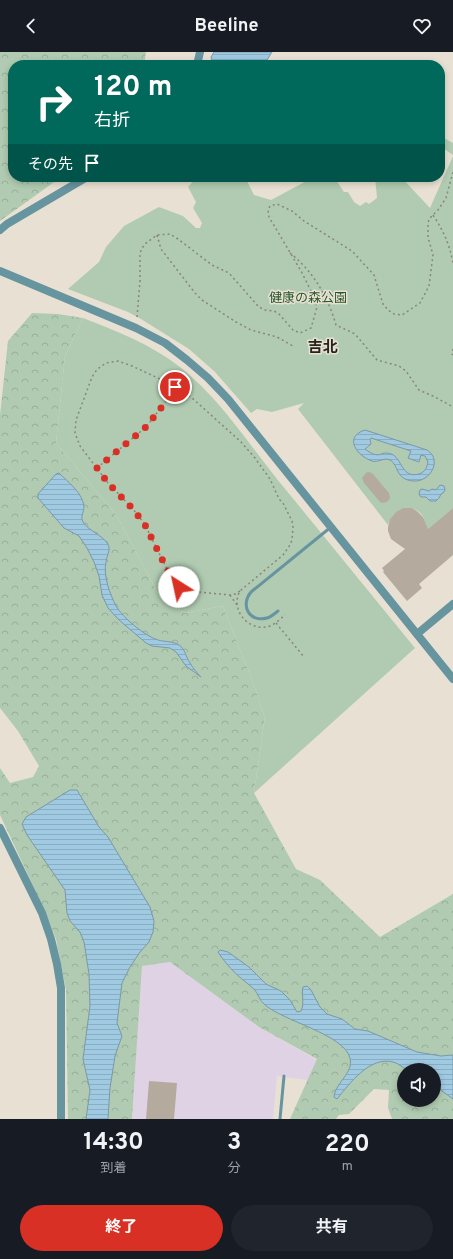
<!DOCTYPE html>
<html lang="ja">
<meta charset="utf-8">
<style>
body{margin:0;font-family:Overpass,"Noto Sans JP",sans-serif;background:#20242c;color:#f1f3f6;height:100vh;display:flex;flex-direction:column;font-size:15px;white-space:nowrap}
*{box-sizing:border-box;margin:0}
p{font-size:13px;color:#9ea1a6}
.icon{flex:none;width:22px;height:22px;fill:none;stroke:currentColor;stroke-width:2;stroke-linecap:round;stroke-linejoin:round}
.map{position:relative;height:1067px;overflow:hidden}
.details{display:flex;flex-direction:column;background:#171b24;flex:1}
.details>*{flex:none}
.top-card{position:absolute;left:8px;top:8px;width:437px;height:122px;border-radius:16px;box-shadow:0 2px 6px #0003;background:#00695c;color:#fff;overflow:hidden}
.buttons{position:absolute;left:397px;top:1011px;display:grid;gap:8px}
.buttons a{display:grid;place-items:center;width:44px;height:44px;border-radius:50%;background:#171b24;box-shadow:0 2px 6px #0003;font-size:20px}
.pin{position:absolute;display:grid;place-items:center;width:34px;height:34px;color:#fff;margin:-17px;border:2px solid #fff;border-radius:50%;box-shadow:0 1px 4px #0007}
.me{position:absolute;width:44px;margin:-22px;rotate:325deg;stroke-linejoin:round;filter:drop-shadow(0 0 3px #0008)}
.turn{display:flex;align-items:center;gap:14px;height:84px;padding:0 20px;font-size:18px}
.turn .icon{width:52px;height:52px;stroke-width:2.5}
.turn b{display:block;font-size:28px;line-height:34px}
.then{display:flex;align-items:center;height:38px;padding:0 20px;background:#0003;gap:8px;font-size:15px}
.eta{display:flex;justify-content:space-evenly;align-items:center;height:68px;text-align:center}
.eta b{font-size:24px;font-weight:700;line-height:28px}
.action{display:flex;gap:8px;margin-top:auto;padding:8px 20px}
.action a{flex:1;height:46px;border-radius:24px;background:#d93025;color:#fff;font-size:16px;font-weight:700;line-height:46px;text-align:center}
.action a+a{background:#20242c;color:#f1f3f6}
header{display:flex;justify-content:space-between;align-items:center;height:52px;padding:0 20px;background:#171b24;font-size:18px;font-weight:700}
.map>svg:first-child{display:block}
.industrial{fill:#e0d2e5}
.forest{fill:url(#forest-crowns);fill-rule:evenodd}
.green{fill:#b0cbb1}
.water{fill:url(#water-rules);stroke:#7b98a7;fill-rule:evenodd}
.building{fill:#b4ab9e}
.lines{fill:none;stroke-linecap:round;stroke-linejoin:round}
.path{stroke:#8a857b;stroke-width:1.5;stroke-dasharray:2 3;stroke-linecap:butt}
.service{stroke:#66949f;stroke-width:3}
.tertiary{stroke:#66949f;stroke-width:8}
.route{stroke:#d93025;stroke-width:7;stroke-dasharray:0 12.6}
.labels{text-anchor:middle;stroke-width:3;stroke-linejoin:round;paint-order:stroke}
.park-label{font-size:13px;fill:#29572c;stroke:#e8e1d3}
.quarter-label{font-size:15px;font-weight:bold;fill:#26241e;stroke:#e8e1d3}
</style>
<header><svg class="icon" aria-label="back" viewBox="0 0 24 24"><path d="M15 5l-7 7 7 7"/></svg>Beeline<svg class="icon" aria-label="heart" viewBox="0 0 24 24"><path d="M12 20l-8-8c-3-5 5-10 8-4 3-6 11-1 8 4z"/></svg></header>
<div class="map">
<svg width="453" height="1067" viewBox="0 0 453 1067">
<defs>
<pattern id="forest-crowns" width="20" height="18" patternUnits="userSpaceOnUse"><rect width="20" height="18" fill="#b0cbb1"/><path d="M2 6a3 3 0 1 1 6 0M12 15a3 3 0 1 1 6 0" fill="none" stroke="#97ae98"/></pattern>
<pattern id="water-rules" width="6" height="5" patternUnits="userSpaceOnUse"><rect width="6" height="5" fill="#9fcae2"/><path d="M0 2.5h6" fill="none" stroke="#89adc1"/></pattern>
</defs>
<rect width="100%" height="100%" fill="#e8e1d3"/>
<path class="industrial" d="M170 910 259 975 317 1008 308 1028 277 1024 273 1067H132L142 914Z"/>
<g class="forest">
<path d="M0 0H146L144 13H13V125H61L0 169Z"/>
<path d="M32 261 58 262 83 266 65 304 56 391 117 464 162 549 185 561 223 554 255 636 261 655 265 665 254 741 296 817 320 828 380 885 453 842V1067H392L388 1056 389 1038 374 1037 349 1062 339 1063 336 1067H290L317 1007 259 975 170 910 142 914 132 1067H68L66 938 56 887 45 859 0 763V716L10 731 33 725 39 714 18 679 0 656V363L8 289ZM404 1018H434V1048H404Z"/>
</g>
<g class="green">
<path d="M440 84 453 91V103L440 94Z"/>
<path d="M453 104V456L427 478C425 473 425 467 422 463 410 449 392 458 388 473L298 357 304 351 272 360 257 357 251 361 215 320 189 297 141 267 128 260 68 237 99 210 106 195 124 174 159 155 183 164 196 176H200L202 171 193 156 196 150 188 135 197 125H245L254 143 271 148 314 125H334L344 140H348L354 150 360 154 366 150 369 152 377 146 375 125H401L430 156Z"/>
<path d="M83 266C117 279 150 292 180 315 219 346 246 388 277 427 323 483 369 540 415 596L254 741 265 665 261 655 255 636 223 554 185 561 162 549 117 464 56 391 65 304Z"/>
</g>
<g class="water">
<path d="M214 0H272L264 13H213L211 5Z"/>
<path d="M365 378 427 398C443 408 430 430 414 429 395 428 399 413 390 408 384 405 378 411 372 409 357 404 343 385 365 378ZM371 386 411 399 408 406 419 410 421 403 425 404 428 410C427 416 425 420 419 422 401 427 402 405 391 402 379 398 381 409 365 397L371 392 370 387Z"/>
<path d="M59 421C68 430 83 441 84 455 84 460 80 464 83 470 88 479 107 485 109 495 110 500 106 505 106 510 103 524 110 542 116 554 123 566 145 584 158 588 165 590 173 589 179 593 185 597 186 605 190 611 193 616 197 621 201 625L186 614 176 600 170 596 152 594 146 591 119 568 108 556 102 543 99 524 94 510 87 496 79 484 64 476 38 446V442L56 422Z"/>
<path d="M440 433 444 434 445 438 443 441 441 442 439 446 436 449H430L426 445H421L419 442 420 438 422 437 429 439 432 437 436 438Z"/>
<path d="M70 738H77L99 775 108 785 150 855 154 869 153 880 149 890 140 900 130 915 122 931 117 971 122 984 115 1004 110 1036 108 1067H86L90 1038 83 1007 90 954 89 922 84 890 80 880 70 869 67 861 65 838 27 783 22 772 26 765Z"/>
<path d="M220 898 228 900 249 915 266 932 281 939 290 948 297 960 301 959C305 951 301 943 303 935L307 934 311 938 320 955 327 962 342 967 355 977 368 979 417 1000 441 1004 453 1003V1047L442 1039 434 1032V1018C426 1018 417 1019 409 1018 403 1017 399 1011 393 1010 370 1004 350 1031 337 1047L334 1045C335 1031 354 1021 350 1006 344 982 282 969 264 952 259 948 258 941 254 937 252 935 249 933 247 931 236 923 225 911 218 900Z"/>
</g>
<g class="building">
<path d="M368 420 372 421 389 441 390 446 387 450 382 451 380 450 364 431 362 426 366 421Z"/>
<path d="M403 456H412L418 460 423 465 428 477 453 456V503L419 532 422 536 407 549 383 520 384 519 382 516 405 497 391 487 388 479V475L390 467 396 460Z"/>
<path d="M149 1029 177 1031 174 1067H146Z"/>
</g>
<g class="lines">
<g class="path">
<path d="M433 163C444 180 449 191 453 211"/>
<path d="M157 183 161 197 195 241 202 248 236 270 251 278 277 285 293 294"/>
<path d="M290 201C313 219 328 245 336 273L355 282 377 308 399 314 406 319 419 338 435 345 453 355"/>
<path d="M137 265 140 229V204L141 198 145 192 157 183 170 182 178 187 212 213 229 221 259 255 265 258 274 259 279 262 293 278 300 281 311 276 317 255 315 247 301 219 269 165 268 158 270 154 277 152 292 159 304 169 352 199 374 223 383 252 388 258 394 262 402 263 420 251 429 234 433 203 428 185V172L429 167 438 158 446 146 453 120"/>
<path d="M453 297 452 302 453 303"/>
<path d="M97 416 146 375 164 352 174 336"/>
<path d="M240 539 235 542 230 543 189 539 179 535 171 525 144 471 132 456 108 431 80 394 75 381 76 368 92 325 96 319 100 315 106 311 118 309 132 314 160 327 185 341 192 346 240 389 255 406 270 427 279 447 283 451 292 469 293 475 292 488 290 493 283 503 240 539C230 557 247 578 266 575 274 574 280 567 285 563"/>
<path d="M230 543 237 553"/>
<path d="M276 571 304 605"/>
</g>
<g class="service">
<path d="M278 559C274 562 271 565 267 566 249 571 240 553 251 540L331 475"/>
<path d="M280 1067 284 1024"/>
</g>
<g class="tertiary">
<path d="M197 13 200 0"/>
<path d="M0 178 7 172 87 125"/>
<path d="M0 219 136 276 165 291 187 308 208 326 228 347 453 627"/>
<path d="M417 582 453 552"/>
<path d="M0 776 42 861 51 887 57 912 61 936V1067"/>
</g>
</g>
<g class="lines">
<path class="route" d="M175 335 164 352 146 375 97 416 108 431 132 456 144 471 171 525 179 535"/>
</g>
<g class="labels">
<g class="park-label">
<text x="308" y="250">健康の森公園</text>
</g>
<g class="quarter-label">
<text x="323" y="300">吉北</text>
</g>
</g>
</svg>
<div class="buttons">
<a><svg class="icon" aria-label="sound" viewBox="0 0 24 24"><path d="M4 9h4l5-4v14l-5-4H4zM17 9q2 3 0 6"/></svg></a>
</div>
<div class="pin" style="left:175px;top:335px;background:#d93025"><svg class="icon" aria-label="arrive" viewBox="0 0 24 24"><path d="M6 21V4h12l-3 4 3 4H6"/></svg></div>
<svg class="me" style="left:179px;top:535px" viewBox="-20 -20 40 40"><circle r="19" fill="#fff"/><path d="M0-13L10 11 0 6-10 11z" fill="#d93025"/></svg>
<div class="top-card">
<div class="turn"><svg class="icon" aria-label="right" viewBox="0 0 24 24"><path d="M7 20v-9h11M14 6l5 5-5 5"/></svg><div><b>120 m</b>右折</div></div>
<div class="then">その先<svg class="icon" aria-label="arrive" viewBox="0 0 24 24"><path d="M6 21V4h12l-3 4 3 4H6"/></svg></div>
</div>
</div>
<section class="details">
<div class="eta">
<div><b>14:30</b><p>到着</p></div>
<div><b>3</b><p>分</p></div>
<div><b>220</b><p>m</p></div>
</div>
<div class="action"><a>終了</a><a>共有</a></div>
</section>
